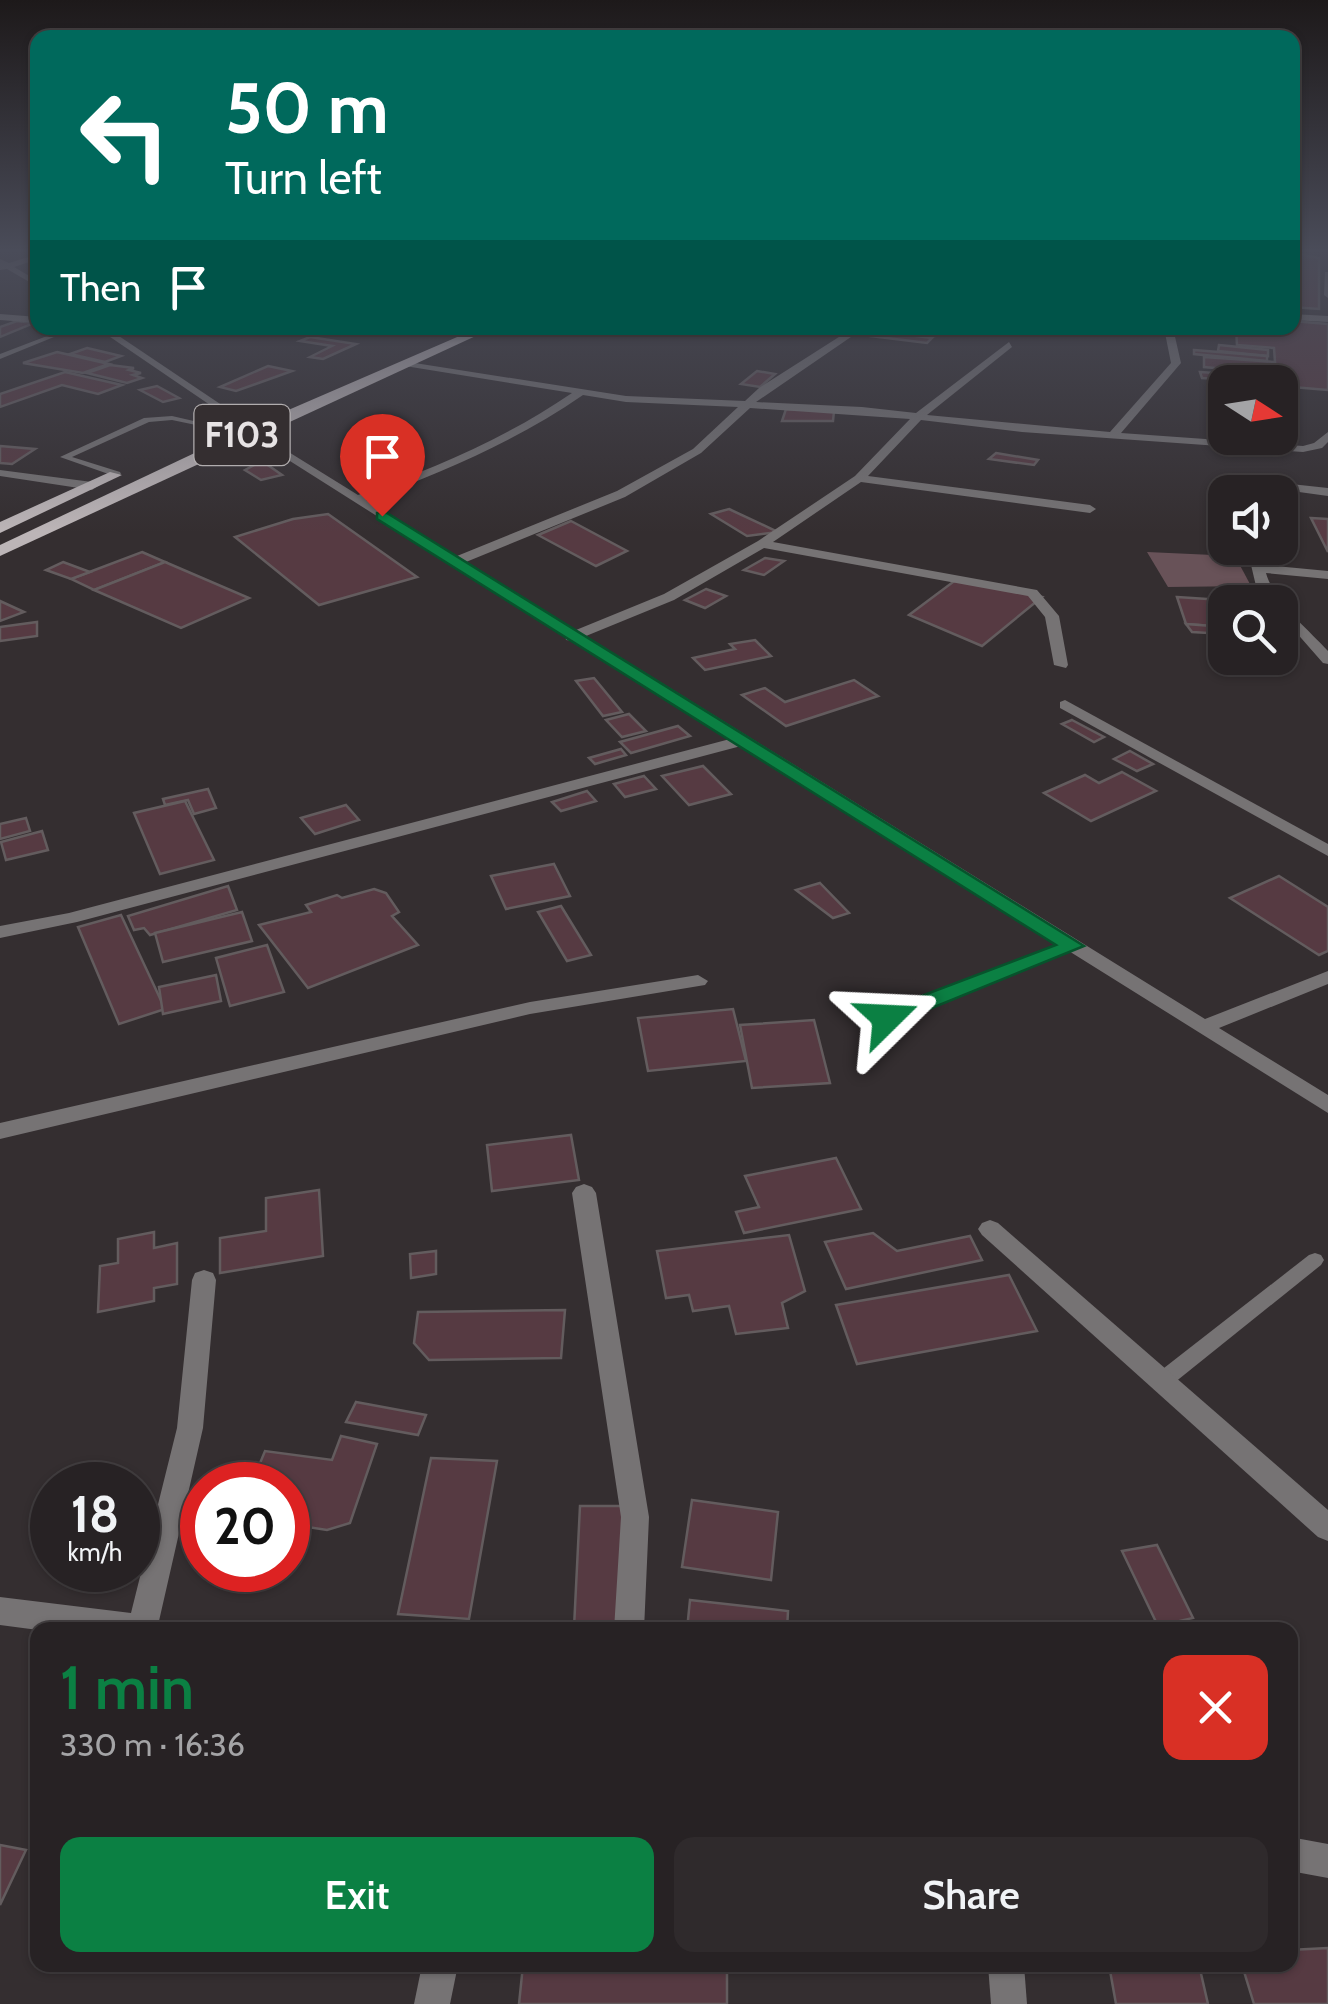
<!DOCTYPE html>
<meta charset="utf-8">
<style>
body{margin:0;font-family:Cabin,sans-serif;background:#2f2a2c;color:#f1f3f6;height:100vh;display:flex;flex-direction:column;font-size:38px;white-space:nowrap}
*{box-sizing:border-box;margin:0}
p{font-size:32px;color:#a4a4a6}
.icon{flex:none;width:55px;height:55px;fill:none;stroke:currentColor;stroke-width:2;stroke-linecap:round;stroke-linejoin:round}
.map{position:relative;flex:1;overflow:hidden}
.sheet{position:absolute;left:30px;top:1622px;width:1268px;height:350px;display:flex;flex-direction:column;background:#272224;border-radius:20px;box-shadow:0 2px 8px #0004,0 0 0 2px #433f41}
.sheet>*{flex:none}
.guide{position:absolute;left:30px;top:30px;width:1270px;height:305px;border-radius:20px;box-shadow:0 2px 8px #0004,0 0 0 2px #433f41;background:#00695c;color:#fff;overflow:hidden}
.needle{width:65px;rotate:102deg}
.buttons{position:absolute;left:1208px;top:365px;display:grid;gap:20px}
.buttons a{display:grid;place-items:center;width:90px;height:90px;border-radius:20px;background:#272224;box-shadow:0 2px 8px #0004,0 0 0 2px #433f41;font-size:50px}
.speed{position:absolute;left:30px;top:1462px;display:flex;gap:20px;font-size:50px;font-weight:700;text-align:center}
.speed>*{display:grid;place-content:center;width:130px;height:130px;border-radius:50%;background:#272224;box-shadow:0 2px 8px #0004,0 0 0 2px #433f41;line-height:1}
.speed small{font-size:25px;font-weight:400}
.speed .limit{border:15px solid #d22;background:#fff;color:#111}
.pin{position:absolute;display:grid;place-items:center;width:85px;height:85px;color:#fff;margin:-102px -42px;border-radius:50% 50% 50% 0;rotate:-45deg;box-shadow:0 0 10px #0007}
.pin .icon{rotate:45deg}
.me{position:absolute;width:110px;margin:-55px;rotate:69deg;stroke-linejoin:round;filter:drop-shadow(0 0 8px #0008)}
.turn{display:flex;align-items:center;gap:35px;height:210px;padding:0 30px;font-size:45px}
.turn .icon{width:130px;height:130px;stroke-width:2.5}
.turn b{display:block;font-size:70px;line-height:85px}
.then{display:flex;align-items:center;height:95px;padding:0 30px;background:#0003;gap:20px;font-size:38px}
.round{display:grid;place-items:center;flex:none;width:105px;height:105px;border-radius:20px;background:#2f2a2c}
.headline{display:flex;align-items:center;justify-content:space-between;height:170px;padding:0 30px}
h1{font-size:60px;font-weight:600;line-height:75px;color:#0b8043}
.action{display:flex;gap:20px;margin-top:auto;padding:20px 30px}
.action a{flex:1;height:115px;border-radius:20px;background:#0b8043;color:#fff;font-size:40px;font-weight:600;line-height:115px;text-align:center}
.action a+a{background:#2f2a2c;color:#f1f3f6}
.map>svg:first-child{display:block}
.green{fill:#685258}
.building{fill:#563a42;stroke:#635c5e;stroke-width:2.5}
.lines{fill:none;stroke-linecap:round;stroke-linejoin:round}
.lane{fill:#767374;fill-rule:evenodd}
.street{fill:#767374;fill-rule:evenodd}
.primary{fill:#bcb5b7;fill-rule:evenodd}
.route{fill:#0b8043;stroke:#07532c;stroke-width:2.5}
.labels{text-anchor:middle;stroke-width:10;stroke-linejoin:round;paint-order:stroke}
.shield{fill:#342e30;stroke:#b1adae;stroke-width:2.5}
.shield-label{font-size:35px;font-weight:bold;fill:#e7e3e4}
</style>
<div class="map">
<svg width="1328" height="2004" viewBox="0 0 1328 2004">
<rect width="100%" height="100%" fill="#342e30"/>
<path class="green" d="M1147 552 1235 556 1251 586 1168 587Z"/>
<g class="building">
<path d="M1292 253 1319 258V309L1292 307Z"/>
<path d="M17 321 34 323 0 337V327Z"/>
<path d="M1292 321 1328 324V390L1280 386 1274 382 1273 373 1204 367V357L1275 362 1274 348 1237 345 1236 328H1292Z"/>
<path d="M873 328H914L941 331 935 336Z"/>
<path d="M869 330 932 338 927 343 863 335Z"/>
<path d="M310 337 356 344 323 359 310 357 332 346 300 341Z"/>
<path d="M1219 345 1268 350V356L1218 351Z"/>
<path d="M87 348 121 356 105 362 70 354Z"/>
<path d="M1194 350 1267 356V361L1194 354Z"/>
<path d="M57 352 109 364 83 373 23 363Z"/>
<path d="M110 365 134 368 129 370 141 373 133 375 142 378 127 383 87 373Z"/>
<path d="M268 366 292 371 236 391 220 387Z"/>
<path d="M757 371 775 374 760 387 741 384Z"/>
<path d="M65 372 122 385 98 394 62 385 0 407V394Z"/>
<path d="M1200 372 1245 375 1247 381 1202 378Z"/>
<path d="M157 386 179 398 163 402 140 390Z"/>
<path d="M786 409 834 411 833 421H782Z"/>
<path d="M0 446 35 449 12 464 0 463Z"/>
<path d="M996 453 1038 460 1034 465 989 459Z"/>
<path d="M262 461 282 475 261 480 245 470Z"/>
<path d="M729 509 778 532 747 536 711 514Z"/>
<path d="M328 514 417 577 319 605 235 537 293 519Z"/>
<path d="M1311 518 1328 519V552Z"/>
<path d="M571 521 627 551 596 566 538 535Z"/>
<path d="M142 552 165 562 94 590 71 579Z"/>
<path d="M765 558 784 561 764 575 744 570Z"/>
<path d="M63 562 90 572 71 579 46 570Z"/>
<path d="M165 562 249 598 181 628 94 590Z"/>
<path d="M957 579 1042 597 982 646 909 615Z"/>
<path d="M706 589 726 596 705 608 685 600Z"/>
<path d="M1177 597 1253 602H1225V627L1186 624Z"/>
<path d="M0 601 24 612 0 621Z"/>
<path d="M37 622V636L0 641V627Z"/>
<path d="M1186 624 1225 627V634L1192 632Z"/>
<path d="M755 640 771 656 705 670 693 658 735 649 730 644Z"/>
<path d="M594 678 622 712 603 716 576 681Z"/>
<path d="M854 680 878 696 786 726 742 695 765 688 785 702Z"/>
<path d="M629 714 646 731 622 737 606 720Z"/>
<path d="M1072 720 1104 737 1094 742 1062 724Z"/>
<path d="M678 726 690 736 631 753 620 742Z"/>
<path d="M621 749 626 755 595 764 589 758Z"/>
<path d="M1130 751 1153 764 1137 771 1114 759Z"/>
<path d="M703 766 731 794 689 805 662 776Z"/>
<path d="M1122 772 1156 791 1091 821 1044 793 1085 775 1099 783Z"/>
<path d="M644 776 656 789 625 797 614 784Z"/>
<path d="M208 789 216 808 194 814 188 800 165 805 163 799Z"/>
<path d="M587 791 596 801 561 811 552 802Z"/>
<path d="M185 801 214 860 160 874 134 813Z"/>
<path d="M346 805 359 820 315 834 301 818Z"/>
<path d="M26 818 30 831 0 839V824Z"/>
<path d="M42 831 48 850 6 860 1 842Z"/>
<path d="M554 864 570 896 506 909 491 876Z"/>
<path d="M1279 876 1328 907V951L1319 955 1230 898Z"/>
<path d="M820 883 849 913 833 918 796 890Z"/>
<path d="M228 886 237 910 150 935 144 928 134 930 128 916Z"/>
<path d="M374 889 386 893 399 912 392 916 418 945 308 988 259 925 311 912 306 905 337 895 342 898Z"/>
<path d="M561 906 591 955 567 961 538 912Z"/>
<path d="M242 912 252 941 163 962 155 933Z"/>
<path d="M121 915 165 1009 119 1024 78 927Z"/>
<path d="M267 945 284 992 230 1006 216 958Z"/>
<path d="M216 975 221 1001 163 1014 159 987Z"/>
<path d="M733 1009 746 1061 648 1071 638 1018Z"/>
<path d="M814 1020 830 1083 752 1088 740 1025Z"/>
<path d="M571 1135 579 1180 492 1191 487 1145Z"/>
<path d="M836 1158 861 1209 744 1233 736 1212 759 1207 745 1176Z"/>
<path d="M319 1190 323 1256 220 1273V1238L266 1231V1198Z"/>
<path d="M154 1232V1248L177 1243V1284L154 1288V1301L98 1312 100 1266 118 1263V1239Z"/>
<path d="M873 1233 897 1251 970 1236 982 1260 846 1289 825 1242Z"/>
<path d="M789 1235 805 1291 782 1303 788 1328 736 1334 729 1306 693 1311 689 1295 666 1298 657 1251Z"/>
<path d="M436 1251V1274L411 1278 410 1254Z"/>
<path d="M1009 1275 1037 1331 857 1364 836 1305Z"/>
<path d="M565 1310 561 1358 429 1360 414 1343 418 1312Z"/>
<path d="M356 1402 426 1415 418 1435 346 1422Z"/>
<path d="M341 1436 377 1444 350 1523 327 1530 288 1524V1485H251L265 1451 332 1460Z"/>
<path d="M431 1458 497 1461 469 1619 398 1614Z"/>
<path d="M692 1500 778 1512 771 1580 682 1567Z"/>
<path d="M580 1506H623L621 1628H574Z"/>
<path d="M1157 1545 1193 1618 1158 1626 1122 1551Z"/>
<path d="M690 1600 788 1611 787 1630H687Z"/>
<path d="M0 1845 26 1850 0 1905Z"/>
<path d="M1328 1948V2004H1254L1242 1965H1290V1950Z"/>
<path d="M523 1965H727V2004H519Z"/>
<path d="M1109 1965H1199L1208 2004H1116Z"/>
</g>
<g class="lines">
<g class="lane">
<path d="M68 328H76L0 359V354Z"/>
<path d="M172 416 224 428 220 430 172 420 149 422 72 457 120 472 121 474 117 477 60 457 144 418Z"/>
<path d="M1073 942 1080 946 1078 949 892 1020 887 1022 879 1017 882 1014Z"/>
<path d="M1315 1253 1321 1255 1324 1260 1321 1265 1169 1387 1162 1389 1155 1387 1152 1381 1155 1375 1309 1255Z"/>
</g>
<g class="street">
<path d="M38 254V259L14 267 38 281V287L7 269 0 270V259L9 263Z"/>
<path d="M1325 272H1328V298L1324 295Z"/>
<path d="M0 314 38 317V323L0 320Z"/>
<path d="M1292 314 1328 316V322L1292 320Z"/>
<path d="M97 328H107L244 420 235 422Z"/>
<path d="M821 328 848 331 864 328 756 402 862 407 916 413 1009 342 1012 347 927 415 1110 432 1171 363 1164 328H1173L1181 363 1121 433 1303 446 1314 443 1328 432V442L1322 448 1303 452 1022 432 921 420 868 476 1090 505 1096 509 1090 513 861 482 773 542 1037 590 1059 616 1068 665 1066 668 1054 665 1045 617 1028 596 764 548 674 600 586 636 1205 1019 1328 971V984L1219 1028 1328 1095V1113L741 746 77 922 0 938V926L69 913 730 739 573 641 566 640 565 635 244 432 253 430 358 495C434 469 506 438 572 393L405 366 402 361 626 396 745 401 759 388 842 335ZM583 395 626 402 738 407 693 449 617 491 457 556 366 500C443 473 516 441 583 395ZM750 408 910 419 855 476 758 541 664 594 576 630 466 562 625 497 701 453Z"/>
<path d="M0 470 92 482 98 486 92 490 0 476Z"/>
<path d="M1245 479 1328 488V496L1241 484V480Z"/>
<path d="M1247 548H1259L1264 565 1328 571V579L1266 573C1274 602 1307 628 1328 651V664L1323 663 1280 614V602H1270L1256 586Z"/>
<path d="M1065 700 1328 844V856L1060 708V702Z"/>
<path d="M698 975 708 981 705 985 530 1014 0 1139V1123L530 1002Z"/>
<path d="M584 1184 592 1187 596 1193 649 1517 644 1630H614L621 1517 572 1193 576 1187Z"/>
<path d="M990 1220 998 1223 1328 1510V1541L1318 1537 982 1235 978 1229 982 1223Z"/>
<path d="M204 1270 213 1273 216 1280 203 1428 159 1621 163 1630H38L0 1625V1597L131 1613 177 1428 192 1280 195 1273Z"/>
<path d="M1290 1837 1328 1844V1878L1290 1871Z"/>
<path d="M422 1965H458L450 2004H414Z"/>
<path d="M988 1965H1024L1027 2004H991Z"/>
</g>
<g class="primary">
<path d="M478 328H493L0 556V545L256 424Z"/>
<path d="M110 472 122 475 0 533V522Z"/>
</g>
</g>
<linearGradient id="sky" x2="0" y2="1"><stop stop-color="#1d191a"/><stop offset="0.47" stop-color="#4a4c59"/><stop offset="1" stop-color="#4a4c59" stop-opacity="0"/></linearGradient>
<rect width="1328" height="533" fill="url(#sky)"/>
<path class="route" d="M377 513H387L1084 946 895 1023H879V1012L1056 945 377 519Z"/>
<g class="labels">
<rect class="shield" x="194.5" y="405" width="95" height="60" rx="8"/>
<g class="shield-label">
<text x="242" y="447">F103</text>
</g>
</g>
</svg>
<div class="buttons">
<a><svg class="needle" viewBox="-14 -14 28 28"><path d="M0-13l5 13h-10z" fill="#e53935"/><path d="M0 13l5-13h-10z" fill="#a4a4a6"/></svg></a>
<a><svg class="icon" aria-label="sound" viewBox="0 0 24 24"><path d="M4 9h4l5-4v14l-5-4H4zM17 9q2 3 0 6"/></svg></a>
<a><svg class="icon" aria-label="search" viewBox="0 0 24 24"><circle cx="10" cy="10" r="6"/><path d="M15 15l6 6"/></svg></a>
</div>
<div class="speed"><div>18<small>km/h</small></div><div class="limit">20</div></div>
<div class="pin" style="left:382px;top:516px;background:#d93025"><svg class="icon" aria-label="arrive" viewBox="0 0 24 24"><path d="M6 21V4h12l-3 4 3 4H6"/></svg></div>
<svg class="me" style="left:887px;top:1018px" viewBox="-20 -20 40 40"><path d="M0-17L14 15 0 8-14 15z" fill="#0b8043" stroke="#fff" stroke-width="4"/></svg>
<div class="guide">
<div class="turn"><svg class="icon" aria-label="left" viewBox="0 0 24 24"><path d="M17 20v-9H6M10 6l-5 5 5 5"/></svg><div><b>50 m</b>Turn left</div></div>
<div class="then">Then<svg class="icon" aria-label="arrive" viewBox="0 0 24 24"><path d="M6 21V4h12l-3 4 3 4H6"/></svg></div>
</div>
<section class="sheet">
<div class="headline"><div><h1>1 min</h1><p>330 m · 16:36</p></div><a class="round" style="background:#d93025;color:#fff"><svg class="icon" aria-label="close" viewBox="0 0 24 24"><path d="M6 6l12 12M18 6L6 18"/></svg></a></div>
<div class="action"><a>Exit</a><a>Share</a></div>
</section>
</div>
